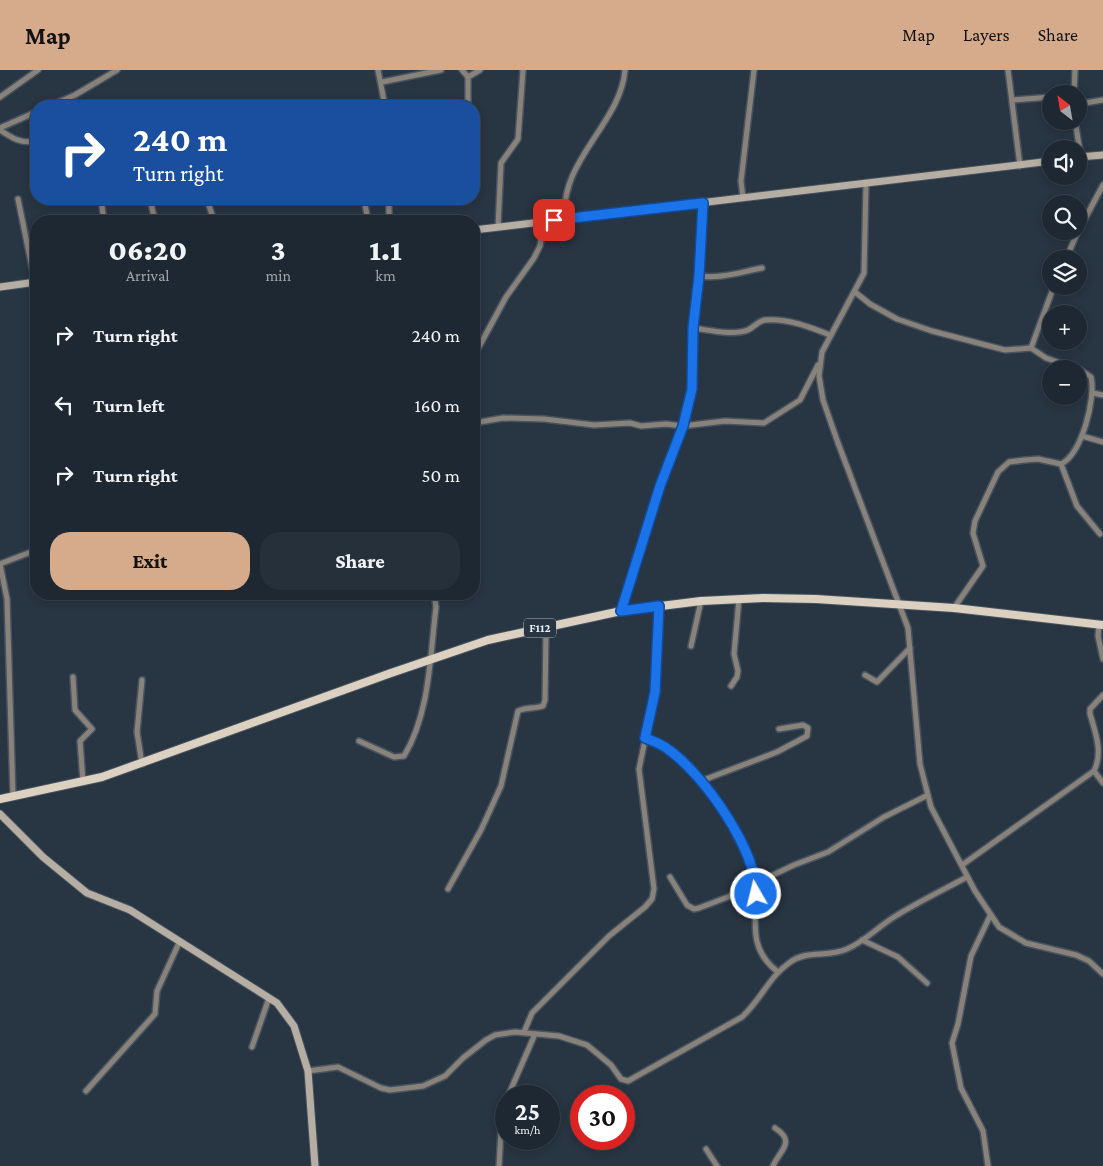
<!DOCTYPE html>
<meta charset="utf-8">
<style>
body{margin:0;font-family:"Crimson Pro",serif;background:#26303a;color:#f1f3f6;height:100vh;display:flex;flex-direction:column;font-size:19px;white-space:nowrap}
*{box-sizing:border-box;margin:0}
p{font-size:16px;color:#a1a6ac}
.icon{flex:none;width:28px;height:28px;fill:none;stroke:currentColor;stroke-width:2;stroke-linecap:round;stroke-linejoin:round}
.map{position:relative;flex:1;overflow:hidden}
.panel{position:absolute;left:30px;top:145px;width:450px;height:385px;display:flex;flex-direction:column;background:#1e2832;border-radius:20px;box-shadow:0 2px 8px #0003,0 0 0 1px #3c444d}
.panel>*{flex:none}
.hud{position:absolute;left:30px;top:30px;width:450px;height:105px;border-radius:20px;box-shadow:0 2px 8px #0003,0 0 0 1px #3c444d;background:#1a4fa0;color:#fff;overflow:hidden}
.needle{width:32px;rotate:329deg}
.tools{position:absolute;left:1042px;top:15px;display:grid;gap:10px}
.tools a{display:grid;place-items:center;width:45px;height:45px;border-radius:50%;background:#1e2832;box-shadow:0 2px 8px #0003,0 0 0 1px #3c444d;font-size:25px}
.speed{position:absolute;left:495px;top:1015px;display:flex;gap:10px;font-size:25px;font-weight:700;text-align:center}
.speed>*{display:grid;place-content:center;width:65px;height:65px;border-radius:50%;background:#1e2832;box-shadow:0 2px 8px #0003,0 0 0 1px #3c444d;line-height:1}
.speed small{font-size:12px;font-weight:400}
.speed .limit{border:8px solid #d22;background:#fff;color:#111}
.pin{position:absolute;display:grid;place-items:center;width:42px;height:42px;color:#fff;margin:-21px;border-radius:10px;box-shadow:0 2px 8px #0006}
.me{position:absolute;width:55px;margin:-28px;rotate:352deg;stroke-linejoin:round;filter:drop-shadow(0 0 4px #0008)}
.turn{display:flex;align-items:center;gap:18px;height:105px;padding:0 20px;font-size:22px}
.turn .icon{width:65px;height:65px;stroke-width:2.5}
.turn b{display:block;font-size:35px;line-height:42px}
.eta{display:flex;justify-content:space-evenly;align-items:center;height:85px;text-align:center}
.eta b{font-size:30px;font-weight:800;line-height:35px}
.button{display:flex;gap:10px;margin-top:auto;padding:10px 20px}
.button a{flex:1;height:58px;border-radius:20px;background:#d6ab8b;color:#111;font-size:20px;font-weight:800;line-height:58px;text-align:center}
.button a+a{background:#26303a;color:#f1f3f6}
ul{padding:0;list-style:none}
li{display:flex;align-items:center;gap:15px;height:70px;padding:0 20px}
li div{flex:1}
li b{display:block;font-size:19px}
li em{font-style:normal}
header{display:flex;align-items:center;gap:30px;box-sizing:border-box;height:70px;padding:0 25px;background:#d6ab8b;color:#111}
header strong{font-size:24px}
nav{display:flex;gap:28px;margin-inline-start:auto;font-size:18px}
.map>svg:first-child{display:block}
.lines{fill:none;stroke-linecap:round;stroke-linejoin:round}
.minor-casing{stroke:#47535f;stroke-width:8}
.secondary-casing{stroke:#47535f;stroke-width:9}
.primary-casing{stroke:#47535f;stroke-width:10}
.minor{stroke:#88827b;stroke-width:5}
.secondary{stroke:#b7aea3;stroke-width:7}
.primary{stroke:#dcd0c1;stroke-width:8}
.route-casing{stroke:#114b97;stroke-width:12}
.route{stroke:#1a73e8;stroke-width:9}
.labels{text-anchor:middle;stroke-width:5;stroke-linejoin:round;paint-order:stroke}
.shield{fill:#283542;stroke:#aeb8c1;stroke-width:1}
.shield-label{font-size:12px;font-weight:bold;fill:#e8f0f8}
</style>
<header>
<strong>Map</strong>
<nav><a>Map</a><a>Layers</a><a>Share</a></nav>
</header>
<div class="map">
<svg width="1103" height="1096" viewBox="0 0 1103 1096">
<rect width="100%" height="100%" fill="#283542"/>
<g class="lines">
<g class="minor-casing">
<g id="minor">
<path d="M378 0 385 36"/>
<path d="M462 0 468 7V36"/>
<path d="M1008 0 1020 96"/>
<path d="M468 7 480 0"/>
<path d="M382 12 441 0"/>
<path d="M1074 24 1075 0"/>
<path d="M0 27 38 0"/>
<path d="M1012 30 1051 27"/>
<path d="M1079 34 1103 30"/>
<path d="M50 36 75 25 117 0"/>
<path d="M1075 51 1081 87"/>
<path d="M0 58 36 42"/>
<path d="M0 60C12 68 21 74 36 71"/>
<path d="M866 114 864 203 822 282 819 306 823 330 838 373 908 558 920 694 931 737 975 821 999 857 1026 873 1076 885 1089 891 1103 904"/>
<path d="M743 128 741 111 754 0"/>
<path d="M18 129 35 212"/>
<path d="M150 129 155 151"/>
<path d="M207 129 214 151"/>
<path d="M364 129 368 151"/>
<path d="M102 136 104 151"/>
<path d="M565 149C559 91 621 53 625 0"/>
<path d="M389 151V129"/>
<path d="M498 157 501 93 518 69 523 0"/>
<path d="M1079 160 1103 115"/>
<path d="M1066 189 1078 161"/>
<path d="M699 206C720 209 741 202 762 198"/>
<path d="M855 222 870 234 897 249 932 261 1005 280 1031 278 1046 288 1077 299"/>
<path d="M693 258C709 260 733 266 748 260 754 257 758 251 765 250 787 248 810 257 830 265"/>
<path d="M1031 278 1054 216"/>
<path d="M474 286 506 227 534 188 540 176 544 151"/>
<path d="M1093 323 1103 325"/>
<path d="M474 353 503 348 544 349 594 355 630 353 641 356 666 354 683 356 725 351 764 353 800 330 818 295"/>
<path d="M1082 366 1103 372"/>
<path d="M1061 394 1077 436 1100 464"/>
<path d="M0 494 7 529 13 726"/>
<path d="M0 494 36 480"/>
<path d="M954 538 983 496 973 463 975 451 998 402 1009 392 1025 390 1038 389 1061 394C1082 384 1096 328 1091 307L1079 299"/>
<path d="M621 541 660 416 683 356 692 319 693 258 699 206 703 133"/>
<path d="M1099 554 1098 566 1103 589"/>
<path d="M691 576 701 531"/>
<path d="M865 605 877 612 910 578"/>
<path d="M73 607 75 640 92 659 80 671 83 712"/>
<path d="M731 616 737 607 738 601 734 584 739 529"/>
<path d="M645 668C702 693 729 749 754 803 762 839 741 874 778 902"/>
<path d="M359 671 394 687 404 686C430 643 430 586 436 537L434 524"/>
<path d="M142 694 137 662 142 610"/>
<path d="M1094 701 1103 713"/>
<path d="M701 711 777 682 807 666 808 658 803 655 779 659"/>
<path d="M962 795 1094 701C1103 683 1096 664 1090 644V639L1103 625"/>
<path d="M670 807 687 835 694 839 699 838 749 819 756 813 794 795 828 782 884 747 928 725"/>
<path d="M448 819 481 760 501 716 518 641C526 637 534 639 543 636L545 630 546 557"/>
<path d="M862 870 898 887 927 913"/>
<path d="M524 962 532 943 609 866 645 837 652 829 654 819 639 699 655 622 659 536"/>
<path d="M252 977 269 928"/>
<path d="M308 1001 338 997 381 1018 390 1020 423 1016 445 1006 463 988 486 970 495 965 515 962 559 966 587 975 611 995 621 1009 628 1011 742 947C760 931 769 907 789 893 807 879 827 888 847 879 864 872 878 857 894 847 918 832 943 820 967 807"/>
<path d="M86 1021 155 944 157 921 179 873"/>
<path d="M508 1026 535 964"/>
<path d="M706 1079 717 1096"/>
<path d="M499 1096 502 1043 506 1031"/>
<path d="M773 1096C779 1081 797 1072 775 1058"/>
<path d="M988 1096 983 1061 961 1018 952 973 958 954 971 886 990 846"/>
</g>
</g>
<g class="secondary-casing">
<g id="secondary">
<path d="M1079 87 1103 85"/>
<path d="M474 160 1051 91"/>
<path d="M0 217 36 212"/>
<path d="M0 744 43 787 87 823 130 840 277 933 294 956 308 1001 315 1096"/>
</g>
</g>
<g class="primary-casing">
<path id="primary" d="M0 729 102 707 391 603 488 570 621 541 701 531 763 528 816 529 954 538 1103 555"/>
</g>
<use href="#minor" class="minor"/>
<use href="#secondary" class="secondary"/>
<use href="#primary" class="primary"/>
</g>
<g class="lines">
<g class="route-casing">
<path id="route" d="M554 150 703 133 699 206 693 258 692 319 683 356 660 416 621 541 659 536 655 622 645 668C653 671 662 674 669 680 704 705 757 780 756 824"/>
</g>
<use href="#route" class="route"/>
</g>
<g class="labels">
<rect class="shield" x="524" y="548.5" width="32" height="19" rx="4"/>
<g class="shield-label">
<text x="540" y="562">F112</text>
</g>
</g>
</svg>
<div class="tools">
<a><svg class="needle" viewBox="-14 -14 28 28"><path d="M0-13l5 13h-10z" fill="#e53935"/><path d="M0 13l5-13h-10z" fill="#a1a6ac"/></svg></a>
<a><svg class="icon" aria-label="sound" viewBox="0 0 24 24"><path d="M4 9h4l5-4v14l-5-4H4zM17 9q2 3 0 6"/></svg></a>
<a><svg class="icon" aria-label="search" viewBox="0 0 24 24"><circle cx="10" cy="10" r="6"/><path d="M15 15l6 6"/></svg></a>
<a><svg class="icon" aria-label="layers" viewBox="0 0 24 24"><path d="M12 4l9 5-9 5-9-5zM3 14l9 5 9-5"/></svg></a>
<a>+</a>
<a>−</a>
</div>
<div class="speed"><div>25<small>km/h</small></div><div class="limit">30</div></div>
<div class="pin" style="left:554px;top:150px;background:#d93025"><svg class="icon" aria-label="arrive" viewBox="0 0 24 24"><path d="M6 21V4h12l-3 4 3 4H6"/></svg></div>
<svg class="me" style="left:756px;top:824px" viewBox="-20 -20 40 40"><circle r="17" fill="#1a73e8" stroke="#fff" stroke-width="3"/><path d="M0-11L8 9 0 5-8 9z" fill="#fff"/></svg>
<div class="hud">
<div class="turn"><svg class="icon" aria-label="right" viewBox="0 0 24 24"><path d="M7 20v-9h11M14 6l5 5-5 5"/></svg><div><b>240 m</b>Turn right</div></div>
</div>
<section class="panel">
<div class="eta">
<div><b>06:20</b><p>Arrival</p></div>
<div><b>3</b><p>min</p></div>
<div><b>1.1</b><p>km</p></div>
</div>
<ul>
<li><svg class="icon" aria-label="right" viewBox="0 0 24 24"><path d="M7 20v-9h11M14 6l5 5-5 5"/></svg><div><b>Turn right</b></div><em>240 m</em></li>
<li><svg class="icon" aria-label="left" viewBox="0 0 24 24"><path d="M17 20v-9H6M10 6l-5 5 5 5"/></svg><div><b>Turn left</b></div><em>160 m</em></li>
<li><svg class="icon" aria-label="right" viewBox="0 0 24 24"><path d="M7 20v-9h11M14 6l5 5-5 5"/></svg><div><b>Turn right</b></div><em>50 m</em></li>
</ul>
<div class="button"><a>Exit</a><a>Share</a></div>
</section>
</div>
